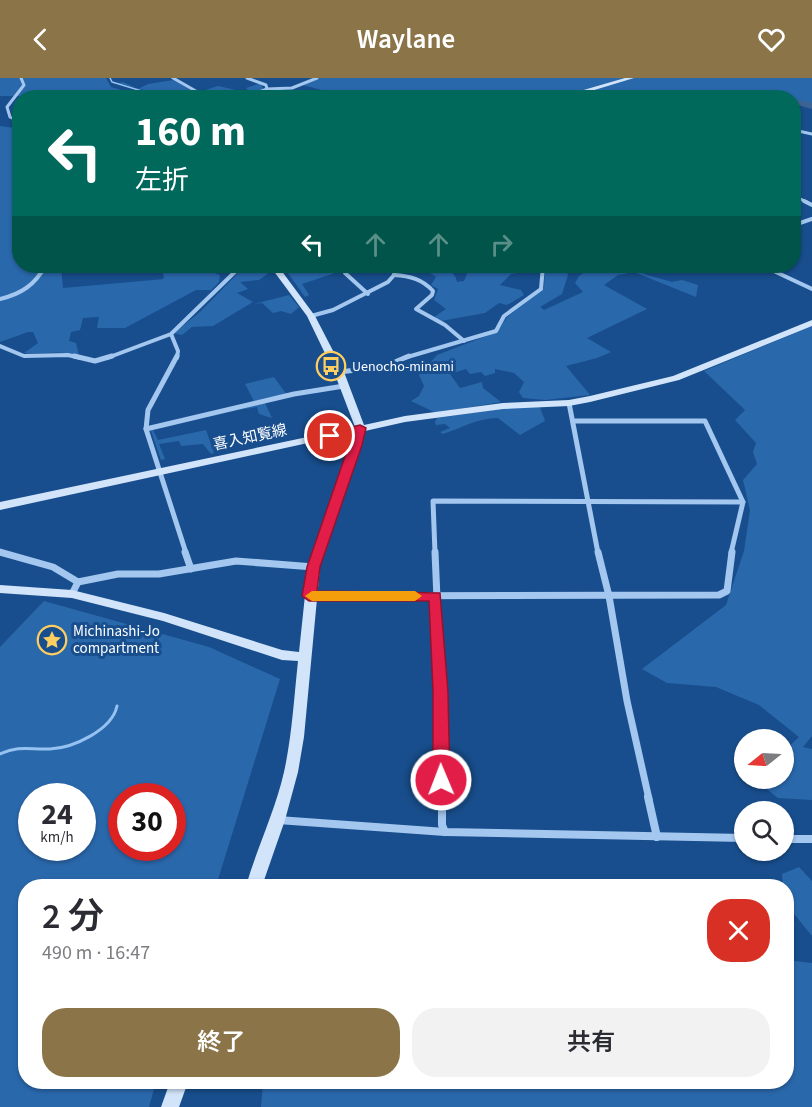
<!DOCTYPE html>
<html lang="ja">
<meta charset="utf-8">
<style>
body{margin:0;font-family:"Source Sans 3","Noto Sans JP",sans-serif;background:#f2f2f3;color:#2b2b33;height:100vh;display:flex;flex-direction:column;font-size:22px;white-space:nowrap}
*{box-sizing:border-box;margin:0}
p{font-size:20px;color:#7c7c81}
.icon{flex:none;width:33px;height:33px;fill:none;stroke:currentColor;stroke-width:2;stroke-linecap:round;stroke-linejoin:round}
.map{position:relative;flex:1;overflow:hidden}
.panel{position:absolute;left:18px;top:801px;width:776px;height:210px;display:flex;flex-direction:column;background:#fff;border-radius:24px;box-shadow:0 2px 4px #0004}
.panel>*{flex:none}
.banner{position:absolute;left:12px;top:12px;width:789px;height:183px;border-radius:24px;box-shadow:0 2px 4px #0004;background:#00695c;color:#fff;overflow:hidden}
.needle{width:39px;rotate:252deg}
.tools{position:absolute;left:734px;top:651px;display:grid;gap:12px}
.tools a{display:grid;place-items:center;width:60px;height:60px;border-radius:50%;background:#fff;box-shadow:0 2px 4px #0004;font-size:30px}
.speed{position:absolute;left:18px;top:705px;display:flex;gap:12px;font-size:30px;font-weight:700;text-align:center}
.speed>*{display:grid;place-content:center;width:78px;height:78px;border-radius:50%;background:#fff;box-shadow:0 2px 4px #0004;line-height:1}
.speed small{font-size:15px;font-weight:400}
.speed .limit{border:9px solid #d22;background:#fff;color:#111}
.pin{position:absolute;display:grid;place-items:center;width:51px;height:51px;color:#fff;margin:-26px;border:3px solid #fff;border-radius:50%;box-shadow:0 2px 6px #0007}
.me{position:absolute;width:66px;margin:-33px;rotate:359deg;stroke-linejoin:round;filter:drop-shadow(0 0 4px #0008)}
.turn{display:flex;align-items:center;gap:21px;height:126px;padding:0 24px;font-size:27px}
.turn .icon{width:78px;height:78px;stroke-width:2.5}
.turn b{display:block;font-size:42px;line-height:51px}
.lanes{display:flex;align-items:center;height:57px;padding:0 24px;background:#0003;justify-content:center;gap:30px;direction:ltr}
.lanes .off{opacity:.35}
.round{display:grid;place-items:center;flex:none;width:63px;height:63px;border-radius:24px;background:#f2f2f3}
.overview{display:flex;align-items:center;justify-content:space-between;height:102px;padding:0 24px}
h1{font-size:36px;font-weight:600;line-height:45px}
.action{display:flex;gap:12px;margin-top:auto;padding:12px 24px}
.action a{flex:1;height:69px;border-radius:24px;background:#8a7448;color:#fff;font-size:24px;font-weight:600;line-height:69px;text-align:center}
.action a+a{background:#f2f2f3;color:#2b2b33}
header{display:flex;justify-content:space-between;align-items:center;height:78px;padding:0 24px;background:#8a7448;color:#fff;font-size:27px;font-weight:600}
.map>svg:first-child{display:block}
.green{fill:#2a68ac;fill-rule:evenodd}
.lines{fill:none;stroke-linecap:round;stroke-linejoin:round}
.stream-far1{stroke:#96c2f1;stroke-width:1.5}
.stream{stroke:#96c2f1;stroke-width:3}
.river{fill:#3c6392;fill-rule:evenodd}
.street-far4{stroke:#a3c7ef;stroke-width:3}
.street-far3{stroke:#a3c7ef;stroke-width:4}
.street-far2{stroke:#a3c7ef;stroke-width:5}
.street-far1{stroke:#a3c7ef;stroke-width:7}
.street{stroke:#a3c7ef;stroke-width:8}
.secondary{fill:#d1e4fa;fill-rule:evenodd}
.route{fill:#e11d48;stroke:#92132f;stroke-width:1.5}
.slow{fill:#f59e0b}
.labels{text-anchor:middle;stroke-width:6;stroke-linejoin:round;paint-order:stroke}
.far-poi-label{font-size:14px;fill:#fff;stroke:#184e8d;text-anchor:start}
.street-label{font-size:15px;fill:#fff;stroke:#184e8d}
.poi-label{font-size:15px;fill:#fff;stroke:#184e8d;text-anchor:start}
</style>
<header><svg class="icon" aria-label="back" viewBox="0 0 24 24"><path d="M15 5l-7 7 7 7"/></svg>Waylane<svg class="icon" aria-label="heart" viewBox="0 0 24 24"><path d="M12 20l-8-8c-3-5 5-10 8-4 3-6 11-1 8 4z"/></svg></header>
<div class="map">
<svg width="812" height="1029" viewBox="0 0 812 1029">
<rect width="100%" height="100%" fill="#184e8d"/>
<g class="green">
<path d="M0 0H106L111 9 147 19 20 20 19 26 13 27 20 18H0Z"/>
<path d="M320 0H812V29L794 25V20L735 19 721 15H701L639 20H469L453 17 445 20H350L353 18 352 16 339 17 303 7Z"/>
<path d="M174 2 192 13 169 19 118 5 123 4 138 11 148 6Z"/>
<path d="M261 5 263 11C245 18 222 25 199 14L218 8 245 14 249 13 246 10Z"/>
<path d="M19 47 20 188H61L63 210 164 201 162 188H194L220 197 219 204 211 212H196L125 250H97L99 239 83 240 80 252 71 254 69 263 76 265 79 278C60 271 44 277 24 275L38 265 33 254H28L0 264V48L15 50Z"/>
<path d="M245 188H258L259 193 269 195 259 202 240 204 248 211 237 215 253 224 213 248 192 249 182 257 174 255 200 234Z"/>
<path d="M283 188H342L341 193 302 206 309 217 305 219Z"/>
<path d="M440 188C449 192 455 194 457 204L464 203 470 188H511L524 194 511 196 500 207 521 212 524 217 507 227 499 225 485 235 441 243 434 239 446 231 434 222 438 211 431 207 436 199 424 191Z"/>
<path d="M545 188H565L568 197 562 216 540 229 544 232 583 214 575 205 579 198 590 190 589 188H629L647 197 672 204 682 202 698 207 696 219 634 194 618 197 604 207 647 231 587 260 611 274 597 280 566 288 590 317 545 322 523 320 519 314 524 304 514 295 495 291V295L485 298 481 294 470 296 466 291 450 296 460 310 482 304 483 310 501 324 436 335 411 323 419 318 424 308 419 297 437 277 497 254 507 239 544 210Z"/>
<path d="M289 217 299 229 291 236 281 233 273 235 262 225 254 226Z"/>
<path d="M812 248V658L803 669 812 671V722L778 720 754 701 783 700V674L799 659 759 627 716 609 667 605 642 591 726 527 744 473 750 432 743 402 757 386 753 374 756 365 735 342 745 332 704 293Z"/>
<path d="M274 299 287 317 264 323 272 340 259 336 257 329 238 332 256 327 245 306Z"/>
<path d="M540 329 545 343 520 357 498 340C477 340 462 350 443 356L440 354 450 350 445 346 436 347 435 344 437 340 505 330Z"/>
<path d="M153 352 158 362 206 352 214 375 211 376 203 366 181 368 179 363 159 366 165 381 161 382 151 353Z"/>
<path d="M44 523 209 569 280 601 216 808H26V1004H156L149 1029H0V569ZM32 718H82V770H32ZM122 718H172V770H122Z"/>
<path d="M799 789 812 803V858L786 826V808H783L782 796Z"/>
<path d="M786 882 812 885V1029H261L263 1004H786Z"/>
</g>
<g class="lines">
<path class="stream-far1" d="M110 0 112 4 165 20"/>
<path class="stream" d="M0 676C20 667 30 672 50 671 73 670 112 652 117 628"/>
<g class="river">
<path d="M701 13 722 15 736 20H645Z"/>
<path d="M360 15 386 20H338Z"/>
<path d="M448 18 470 20H444Z"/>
<path d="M794 21 812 25V31L794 26Z"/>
</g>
<g class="street-far4">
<path d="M173 0 208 20"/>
<path d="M267 11 292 10 317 0"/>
<path d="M243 20 267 11 266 7 247 0"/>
<path d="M20 44 10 39 7 29 24 7 21 0"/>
<path d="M794 52 812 56"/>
<path d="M794 118 807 124"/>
</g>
<g class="street-far3">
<path d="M804 123 812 127"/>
<path d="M794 147 812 141"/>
<path d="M345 188V195L368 216"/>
<path d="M763 188 812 211"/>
<path d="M394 197C410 198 422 201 433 213L432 217 416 231 445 247 464 263"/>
<path d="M0 221C21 216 35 207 45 188"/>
<path d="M311 238 333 232 388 204 394 197 396 188"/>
<path d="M171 256 178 273 177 280"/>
<path d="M0 268 24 278 68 277 81 280"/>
<path d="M107 280 171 256 241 188"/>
<path d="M404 280 496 253 504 238 541 211 543 188"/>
</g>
<g class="street-far2">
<path d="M74 278 95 283 112 278"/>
<path d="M177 278 148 332 146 351 186 475"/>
<path d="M339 294 383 289 409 278"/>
<path d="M569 325 598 475"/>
<path d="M573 343H705L743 424 731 475"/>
<path d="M146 351 294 316 344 308"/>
<path d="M0 474 4 475"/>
<path d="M435 475 433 423 743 424"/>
</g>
<g class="street-far1">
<path d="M0 474 53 489 78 504"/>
<path d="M185 474 191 491"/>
<path d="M435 474 441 614 442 721"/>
<path d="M598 474 609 518 627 623 649 721"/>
<path d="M72 516 78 504 118 496H159L236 483 314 489"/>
<path d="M312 518 719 517 727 513 732 474"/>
</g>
<g class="street">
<path d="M442 719V747L445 754"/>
<path d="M648 719 657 759"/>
<path d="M278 742 445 754 744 760"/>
<path d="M783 761H812"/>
</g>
<g class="secondary">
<path d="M625 0H634L568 20H556Z"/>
<path d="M270 188H278L315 238 344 294 364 347 405 338 503 325 569 322 590 318 673 298 812 242V248L679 302 590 324 569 328 503 331 405 344 365 353 362 367 320 489 304 659 298 694 285 742 262 808H246C257 770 275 733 284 694 292 658 294 620 298 583L282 582 163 543 72 520 0 515V507L72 512 164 535 282 572 299 574 308 489 352 367 354 355 0 432V424L355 349 334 294 307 238Z"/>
<path d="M170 1004H188L179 1029H161Z"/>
</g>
</g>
<path class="route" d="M360 347 366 350 362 367 320 489 317 513 440 515 448 614 450 702 447 707 441 709 436 707 433 702V614L429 523H309L302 518 307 489 353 355 330 361 324 358 326 355Z"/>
<path class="slow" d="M312 513H415L422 518 415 523H312L305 518Z"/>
<defs>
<g id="bus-ring" transform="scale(1.5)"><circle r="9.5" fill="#184e8d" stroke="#ffce61" stroke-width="1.5"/><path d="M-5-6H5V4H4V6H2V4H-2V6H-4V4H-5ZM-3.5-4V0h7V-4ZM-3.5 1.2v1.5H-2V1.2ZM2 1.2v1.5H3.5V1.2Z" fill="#ffce61"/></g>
<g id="sight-ring" transform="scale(1.5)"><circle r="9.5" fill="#184e8d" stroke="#ffce61" stroke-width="1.5"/><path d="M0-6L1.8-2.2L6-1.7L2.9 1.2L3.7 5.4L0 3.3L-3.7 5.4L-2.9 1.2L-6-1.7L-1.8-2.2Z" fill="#ffce61"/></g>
</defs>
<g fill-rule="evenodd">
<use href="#bus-ring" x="331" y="288"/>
<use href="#sight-ring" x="52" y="562"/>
</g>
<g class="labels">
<g class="far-poi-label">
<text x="352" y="293">Uenocho-minami</text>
</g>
<g class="street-label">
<text transform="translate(250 359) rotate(-12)" y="5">喜入知覧線</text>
</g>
<g class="poi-label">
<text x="73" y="558">Michinashi-Jo<tspan x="73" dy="17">compartment</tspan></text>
</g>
</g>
</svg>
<div class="tools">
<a><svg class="needle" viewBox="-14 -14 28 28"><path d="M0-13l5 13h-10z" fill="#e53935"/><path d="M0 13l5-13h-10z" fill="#7c7c81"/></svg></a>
<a><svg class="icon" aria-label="search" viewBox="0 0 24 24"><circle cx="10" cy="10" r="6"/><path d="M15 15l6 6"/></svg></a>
</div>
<div class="speed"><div>24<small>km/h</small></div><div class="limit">30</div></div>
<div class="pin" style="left:330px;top:358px;background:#d93025"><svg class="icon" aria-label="arrive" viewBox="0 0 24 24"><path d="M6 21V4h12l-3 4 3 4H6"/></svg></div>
<svg class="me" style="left:441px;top:702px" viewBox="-20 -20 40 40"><circle r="17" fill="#e11d48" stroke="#fff" stroke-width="3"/><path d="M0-11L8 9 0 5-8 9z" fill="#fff"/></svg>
<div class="banner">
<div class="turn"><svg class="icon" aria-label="left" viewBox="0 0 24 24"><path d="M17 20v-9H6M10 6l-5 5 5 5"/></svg><div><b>160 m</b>左折</div></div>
<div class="lanes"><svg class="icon" aria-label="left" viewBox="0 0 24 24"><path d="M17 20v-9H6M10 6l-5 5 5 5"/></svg><svg class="icon off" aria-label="ahead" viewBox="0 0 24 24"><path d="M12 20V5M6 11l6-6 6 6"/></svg><svg class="icon off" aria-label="ahead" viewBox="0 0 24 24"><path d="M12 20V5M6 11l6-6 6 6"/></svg><svg class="icon off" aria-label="right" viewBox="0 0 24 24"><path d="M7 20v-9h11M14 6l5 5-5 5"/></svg></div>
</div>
<section class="panel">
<div class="overview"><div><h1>2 分</h1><p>490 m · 16:47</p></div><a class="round" style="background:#d93025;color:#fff"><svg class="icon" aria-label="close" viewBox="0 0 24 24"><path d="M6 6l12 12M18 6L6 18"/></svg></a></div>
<div class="action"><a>終了</a><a>共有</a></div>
</section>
</div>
